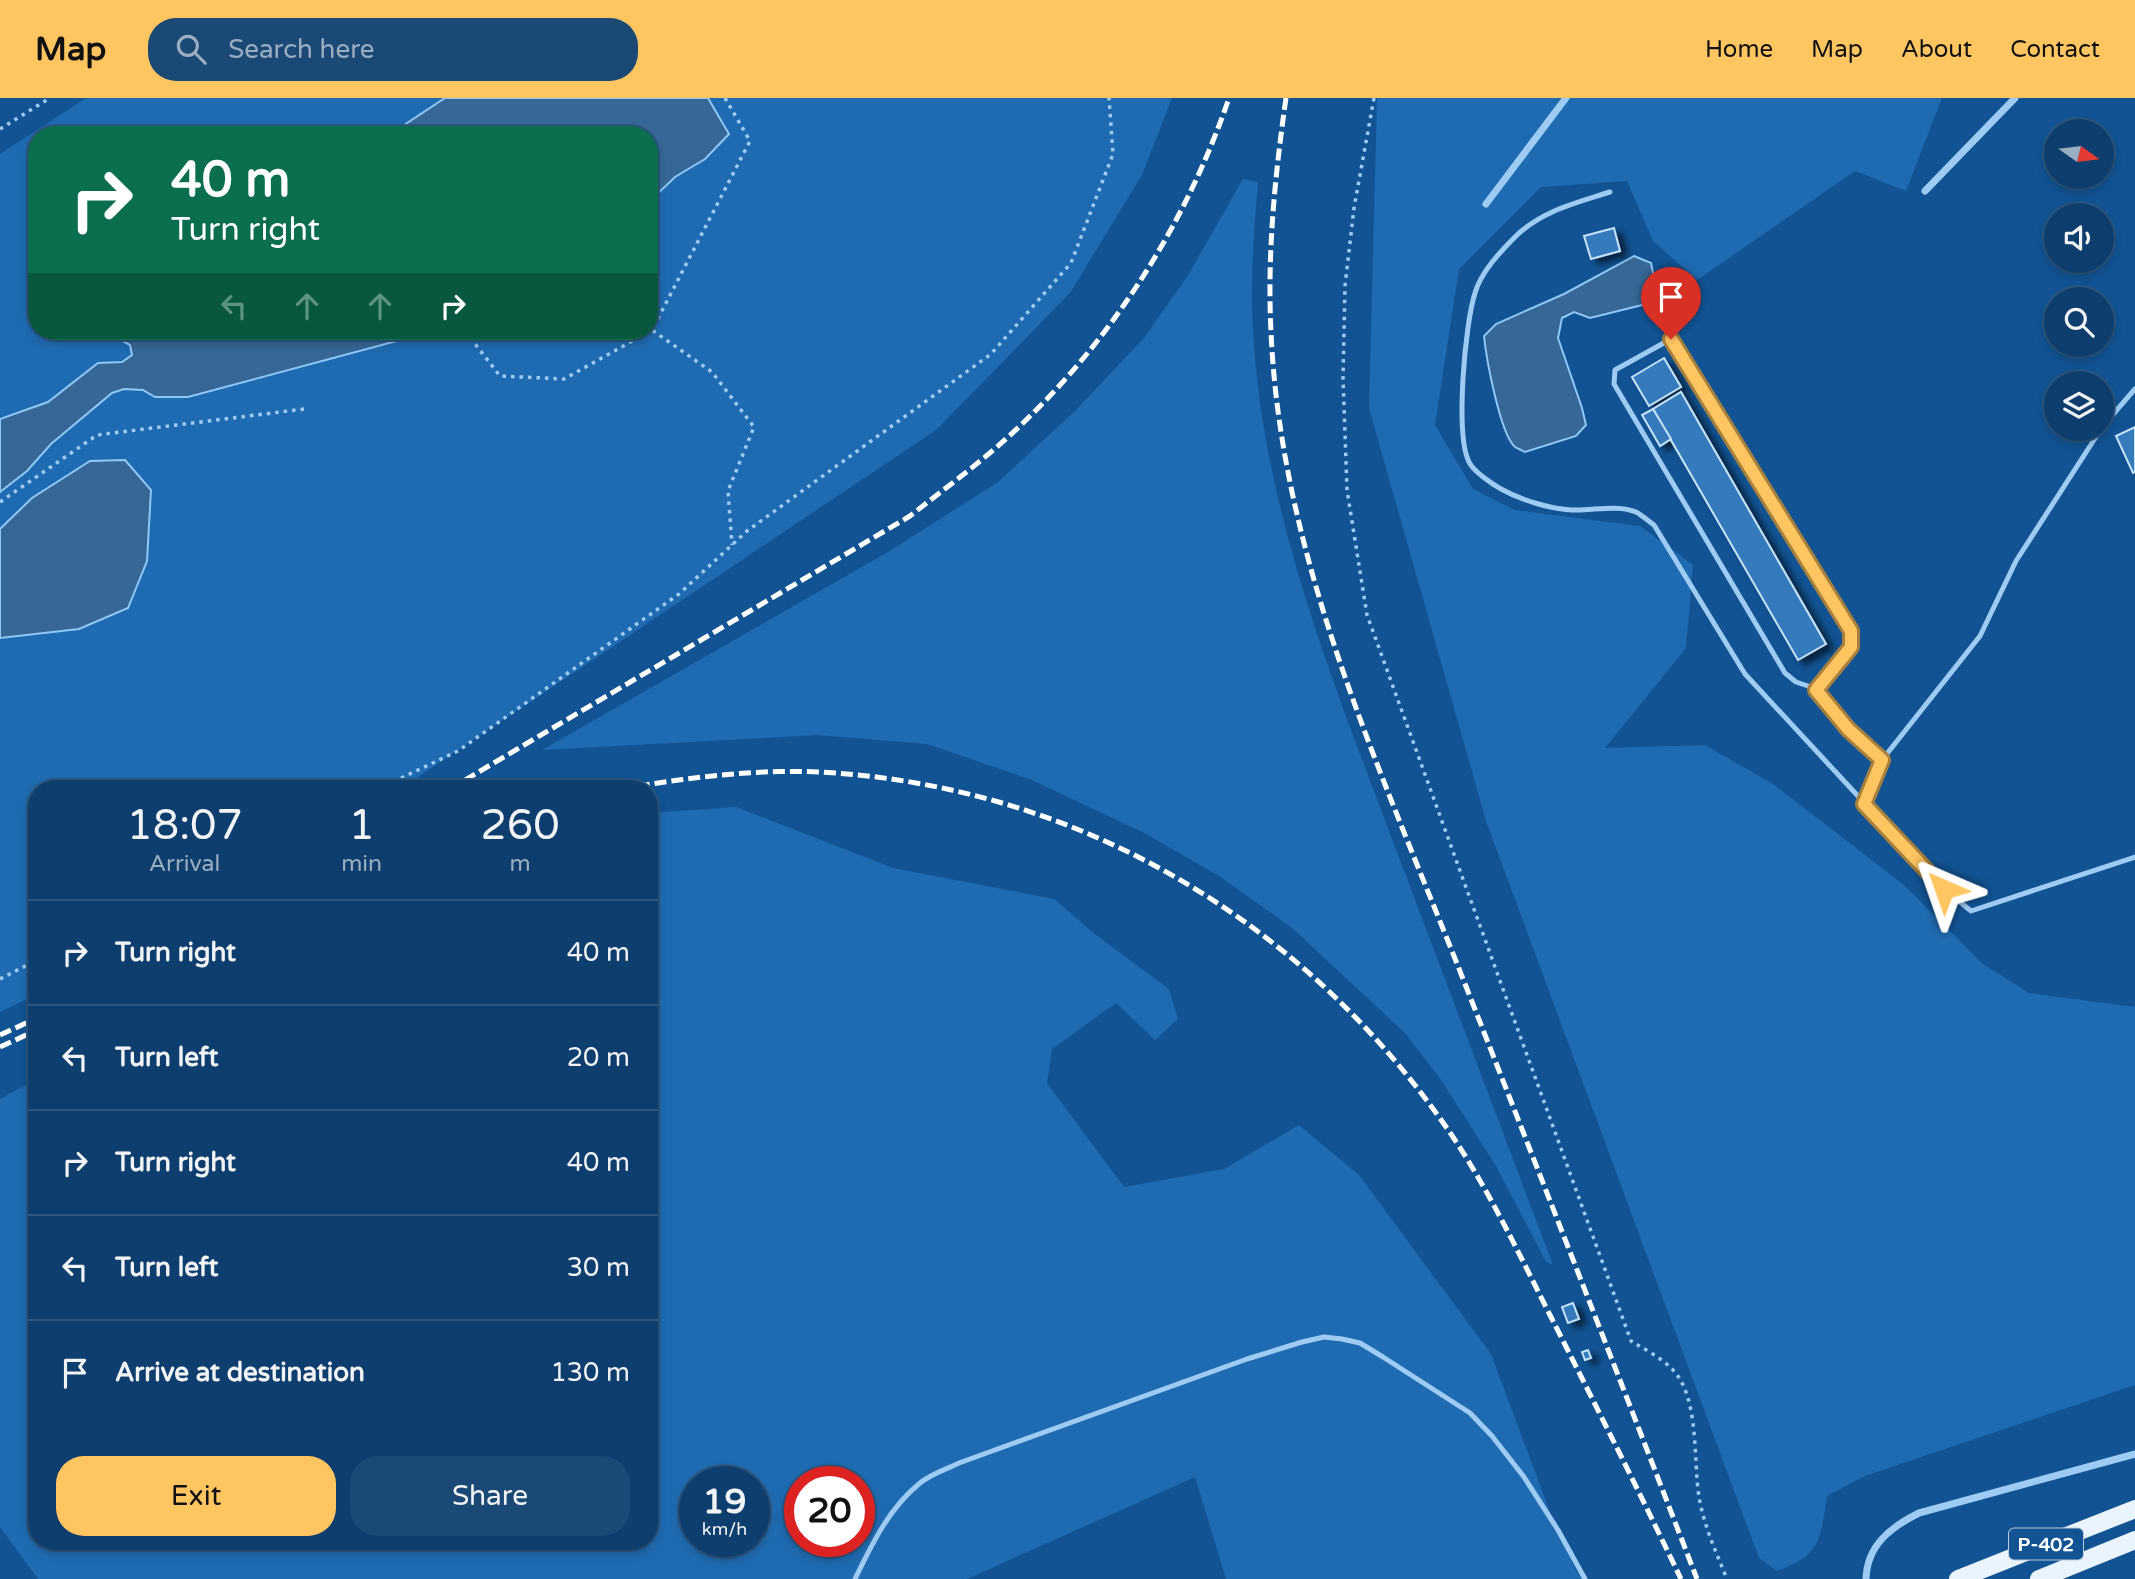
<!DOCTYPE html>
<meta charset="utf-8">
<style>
body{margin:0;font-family:"Varela Round",sans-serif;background:#1b4976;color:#f1f3f6;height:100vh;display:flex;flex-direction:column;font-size:26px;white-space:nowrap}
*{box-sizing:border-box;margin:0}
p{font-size:23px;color:#9aaec2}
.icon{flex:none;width:38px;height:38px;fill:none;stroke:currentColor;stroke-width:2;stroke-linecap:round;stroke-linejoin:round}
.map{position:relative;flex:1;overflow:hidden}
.panel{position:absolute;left:28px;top:682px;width:630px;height:770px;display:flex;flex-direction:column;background:#0d3e6e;border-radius:28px;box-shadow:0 4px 10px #0003,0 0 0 2px #2d5781}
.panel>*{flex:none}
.top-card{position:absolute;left:28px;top:28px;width:630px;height:214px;border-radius:28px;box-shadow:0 4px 10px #0003,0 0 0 2px #2d5781;background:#0b6e4f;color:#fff;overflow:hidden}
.needle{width:46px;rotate:104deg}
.buttons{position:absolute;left:2044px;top:21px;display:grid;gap:14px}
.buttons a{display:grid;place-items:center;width:70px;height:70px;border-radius:50%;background:#0d3e6e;box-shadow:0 4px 10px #0003,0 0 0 2px #2d5781;font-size:35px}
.speed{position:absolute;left:679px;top:1368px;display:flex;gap:14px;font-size:35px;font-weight:700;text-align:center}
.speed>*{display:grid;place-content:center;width:91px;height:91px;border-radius:50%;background:#0d3e6e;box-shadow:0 4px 10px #0003,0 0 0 2px #2d5781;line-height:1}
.speed small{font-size:18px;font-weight:400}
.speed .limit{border:10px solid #d22;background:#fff;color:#111}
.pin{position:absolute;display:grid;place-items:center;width:60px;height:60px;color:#fff;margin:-72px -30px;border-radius:50% 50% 50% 0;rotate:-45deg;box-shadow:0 0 7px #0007}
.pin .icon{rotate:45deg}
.me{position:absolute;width:77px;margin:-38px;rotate:317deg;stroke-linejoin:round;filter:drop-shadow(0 0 5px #0008)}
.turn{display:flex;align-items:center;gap:24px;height:147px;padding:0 28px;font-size:32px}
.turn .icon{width:91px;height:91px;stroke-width:2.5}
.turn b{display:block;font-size:49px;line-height:60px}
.lanes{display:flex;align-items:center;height:66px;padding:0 28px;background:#0003;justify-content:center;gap:35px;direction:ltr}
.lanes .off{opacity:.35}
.eta{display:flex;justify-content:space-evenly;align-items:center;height:119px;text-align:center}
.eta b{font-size:42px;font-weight:600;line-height:49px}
.cta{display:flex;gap:14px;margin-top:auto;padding:14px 28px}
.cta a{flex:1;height:80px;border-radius:28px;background:#ffc560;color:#111;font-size:28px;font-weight:600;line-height:80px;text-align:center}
.cta a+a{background:#1b4976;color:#f1f3f6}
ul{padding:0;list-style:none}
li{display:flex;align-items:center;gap:21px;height:105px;padding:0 28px;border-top:2px solid #2d5781}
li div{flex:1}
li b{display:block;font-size:26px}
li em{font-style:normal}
header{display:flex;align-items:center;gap:42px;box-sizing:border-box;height:98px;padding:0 35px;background:#ffc560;color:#111}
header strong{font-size:33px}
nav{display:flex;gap:38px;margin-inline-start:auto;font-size:24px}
.search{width:490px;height:63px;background:#1b4976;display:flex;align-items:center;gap:18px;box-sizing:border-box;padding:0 24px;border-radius:28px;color:#9aaec2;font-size:26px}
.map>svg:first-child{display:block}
.green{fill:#1f6bb1;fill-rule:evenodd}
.water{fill:#376796;stroke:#8fc7f7;stroke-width:2}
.building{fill:#347abb;stroke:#c5e3fd;stroke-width:2;filter:url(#shadow)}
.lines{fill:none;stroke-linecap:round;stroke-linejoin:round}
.path{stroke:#9ecbf3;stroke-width:3.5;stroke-dasharray:3.5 5;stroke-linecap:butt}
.lane{stroke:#9ecbf3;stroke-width:5}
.street{stroke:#9ecbf3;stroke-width:7}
.primary{stroke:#eaf4ff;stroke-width:18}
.rail{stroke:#fff;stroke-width:5;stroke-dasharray:12 5;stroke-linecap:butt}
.route-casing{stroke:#a6803e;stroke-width:18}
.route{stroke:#ffc560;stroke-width:12}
.labels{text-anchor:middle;stroke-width:7;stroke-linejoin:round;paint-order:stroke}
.shield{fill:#115393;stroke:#b8cbdf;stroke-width:2}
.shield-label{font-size:19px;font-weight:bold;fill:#fff}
</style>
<header>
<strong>Map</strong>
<div class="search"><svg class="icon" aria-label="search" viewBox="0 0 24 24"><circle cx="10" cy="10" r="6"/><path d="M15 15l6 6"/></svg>Search here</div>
<nav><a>Home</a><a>Map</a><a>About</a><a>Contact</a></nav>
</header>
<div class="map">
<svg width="2135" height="1481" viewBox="0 0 2135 1481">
<defs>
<filter id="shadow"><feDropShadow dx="7" dy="4.5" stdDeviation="3.5" flood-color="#0009"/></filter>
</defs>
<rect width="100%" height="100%" fill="#115393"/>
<g class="green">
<path d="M86 0H1172L1142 77 1070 195 936 332 400 691H37V896L0 914V56ZM37 37H649V233H37Z"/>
<path d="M1377 0H1942L1906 93 1855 73 1697 182 1653 143 1627 83 1541 89 1459 171 1435 327 1473 391 1515 412 1640 428 1693 467 1686 550 1605 650 1705 647 1773 686 1904 787 1983 866 2029 895 2135 909V1287L1865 1378 1827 1398C1820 1442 1822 1456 1777 1473L1759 1460 1486 723 1369 310Z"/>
<path d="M1243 81 1258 84C1254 133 1250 183 1253 232 1263 417 1336 591 1400 762 1451 897 1502 1032 1553 1167L1546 1164 1496 1068 1441 982 1406 936 1292 830 1219 778 1146 736 1032 682 927 646 818 637 542 652 888 454 998 384 1074 314 1144 240 1188 177Z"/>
<path d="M736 709 893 770 1054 801 1096 837 1169 891 1178 921 1155 942 1116 905 1052 951 1047 985 1124 1089 1224 1071 1299 1027 1359 1077 1491 1256 1553 1422 1577 1474 1586 1481H1226L1195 1379 967 1481H38L0 1429V1001L37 981V1444H649V715ZM695 1384H754V1444H695ZM800 1384H859V1444H800Z"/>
</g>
<g class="water">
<path d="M445 0H708L729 36 705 61 675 79 649 104V37H389Z"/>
<path d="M1634 158 1651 165 1656 189 1642 207 1590 220 1574 214 1562 220 1558 240 1582 310 1586 327 1576 338 1525 354C1522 352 1518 351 1515 349 1500 336 1486 259 1484 238L1496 226 1564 196Z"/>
<path d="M116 233H434L188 299H155L143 292 124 291 112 295 51 346 27 373 0 394V321L48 304 98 265 122 264 132 257 130 247 119 241Z"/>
<path d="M494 233H567C546 243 515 243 494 233Z"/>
<path d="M125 362 151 392 147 463 128 510 79 531 0 540V431L32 400 90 363Z"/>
</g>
<g class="building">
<path d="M1614 130 1620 153 1591 161 1584 138Z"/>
<path d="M1664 260 1681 289 1649 308 1632 279Z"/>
<path d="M1681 294 1826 546 1798 562 1653 311Z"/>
<path d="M1653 311 1671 341 1660 348 1642 317Z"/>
<path d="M2135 329V374L2133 375 2116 338Z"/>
<path d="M1573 1205 1579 1221 1568 1225 1562 1209Z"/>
<path d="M1588 1252 1591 1260 1585 1262 1582 1254Z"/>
</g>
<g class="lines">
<g class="path">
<path d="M725 0 750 43 652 232 712 274 754 329 728 393 732 447"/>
<path d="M1374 0 1354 110 1345 188 1343 280 1347 392 1367 517 1631 1243C1644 1251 1660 1259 1671 1270 1700 1297 1693 1362 1699 1399 1704 1428 1716 1454 1727 1481"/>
<path d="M0 31 50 0"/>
<path d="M465 233 500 278 564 281 652 232"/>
<path d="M0 404 97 337 304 311"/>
<path d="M378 691 458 653 679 496 747 433 991 256 1071 165 1113 56 1109 0"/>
<path d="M0 881 37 862"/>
</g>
<g class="lane">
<path d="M1610 94C1576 105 1541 113 1515 139 1500 154 1481 174 1475 195 1465 226 1455 336 1469 364 1473 373 1492 386 1501 391 1521 402 1550 411 1572 412 1593 413 1617 406 1636 414 1642 417 1648 423 1654 427L1745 576 1944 791 1971 813 2135 759"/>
<path d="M2102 329 2135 291"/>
<path d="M1817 591 1851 549V533L1671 241 1615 272 1614 286 1785 575 1796 584 1817 591 1848 631 1882 662"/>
<path d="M1864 706 1882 662 1980 538 2016 463 2101 331"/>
<path d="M855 1481C872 1446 889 1410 920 1385 931 1376 947 1371 959 1365L1247 1261 1302 1244 1324 1239 1342 1241 1360 1245 1383 1259 1470 1315 1492 1338 1524 1379 1558 1432 1585 1481"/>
</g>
<g class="street">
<path d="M1925 93 2015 0"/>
<path d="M1486 106 1566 0"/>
<path d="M1866 1481C1867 1447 1891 1429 1919 1415L2135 1356"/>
</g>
<g class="primary">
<path d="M1958 1481 2135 1411"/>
<path d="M2039 1481 2135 1442"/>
</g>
<g class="rail">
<path d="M1286 0C1275 77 1267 156 1271 234 1281 464 1384 679 1467 891 1544 1087 1621 1284 1697 1481"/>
<path d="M450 691 910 418C948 388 987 360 1022 326 1116 236 1187 123 1229 0"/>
<path d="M621 691C686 680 752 671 818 674 1078 687 1307 824 1453 1039 1491 1096 1520 1158 1551 1219 1595 1306 1639 1393 1681 1481"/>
<path d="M0 937 37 920"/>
<path d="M0 949 37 932"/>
</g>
</g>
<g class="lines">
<g class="route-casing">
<path id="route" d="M1671 241 1851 533V549L1816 592 1848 631 1882 662 1864 706 1944 791"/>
</g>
<use href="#route" class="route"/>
</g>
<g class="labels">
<rect class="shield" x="2009" y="1430.5" width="74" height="31" rx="5"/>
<g class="shield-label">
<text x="2046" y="1453">Р-402</text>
</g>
</g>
</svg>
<div class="buttons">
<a><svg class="needle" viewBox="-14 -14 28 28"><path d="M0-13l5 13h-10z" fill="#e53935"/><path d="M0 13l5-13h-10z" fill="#9aaec2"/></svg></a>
<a><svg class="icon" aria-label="sound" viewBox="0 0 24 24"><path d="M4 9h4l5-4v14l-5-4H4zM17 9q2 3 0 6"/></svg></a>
<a><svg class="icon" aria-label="search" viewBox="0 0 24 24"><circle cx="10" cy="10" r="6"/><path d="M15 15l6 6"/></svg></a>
<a><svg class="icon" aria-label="layers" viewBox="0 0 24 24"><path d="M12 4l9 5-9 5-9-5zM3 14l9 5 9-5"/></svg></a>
</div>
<div class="speed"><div>19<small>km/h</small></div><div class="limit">20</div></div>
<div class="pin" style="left:1671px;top:241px;background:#d93025"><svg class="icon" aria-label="arrive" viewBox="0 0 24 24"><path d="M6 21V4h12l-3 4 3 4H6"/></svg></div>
<svg class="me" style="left:1944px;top:791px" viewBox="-20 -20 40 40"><path d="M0-17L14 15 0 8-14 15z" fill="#ffc560" stroke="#fff" stroke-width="4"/></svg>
<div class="top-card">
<div class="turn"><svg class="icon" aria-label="right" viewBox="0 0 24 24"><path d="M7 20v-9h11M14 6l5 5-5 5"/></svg><div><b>40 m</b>Turn right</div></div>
<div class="lanes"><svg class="icon off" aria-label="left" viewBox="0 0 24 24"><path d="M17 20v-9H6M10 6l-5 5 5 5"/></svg><svg class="icon off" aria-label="ahead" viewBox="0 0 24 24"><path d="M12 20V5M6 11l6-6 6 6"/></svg><svg class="icon off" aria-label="ahead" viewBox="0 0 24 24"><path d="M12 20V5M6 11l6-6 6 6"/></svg><svg class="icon" aria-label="right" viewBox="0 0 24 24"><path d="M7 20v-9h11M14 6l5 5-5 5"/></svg></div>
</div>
<section class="panel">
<div class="eta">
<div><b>18:07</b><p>Arrival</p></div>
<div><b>1</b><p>min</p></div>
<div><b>260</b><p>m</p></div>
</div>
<ul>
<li><svg class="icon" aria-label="right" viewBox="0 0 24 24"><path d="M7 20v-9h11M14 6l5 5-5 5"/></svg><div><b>Turn right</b></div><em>40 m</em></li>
<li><svg class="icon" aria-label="left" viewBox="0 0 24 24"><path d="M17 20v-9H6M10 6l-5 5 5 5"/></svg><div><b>Turn left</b></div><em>20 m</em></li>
<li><svg class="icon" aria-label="right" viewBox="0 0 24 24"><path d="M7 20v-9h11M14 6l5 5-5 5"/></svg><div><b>Turn right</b></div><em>40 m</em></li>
<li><svg class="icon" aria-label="left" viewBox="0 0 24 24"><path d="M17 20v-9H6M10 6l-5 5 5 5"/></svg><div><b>Turn left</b></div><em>30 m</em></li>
<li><svg class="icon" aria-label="arrive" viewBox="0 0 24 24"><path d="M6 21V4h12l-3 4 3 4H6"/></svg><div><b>Arrive at destination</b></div><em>130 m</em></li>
</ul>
<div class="cta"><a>Exit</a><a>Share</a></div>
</section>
</div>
